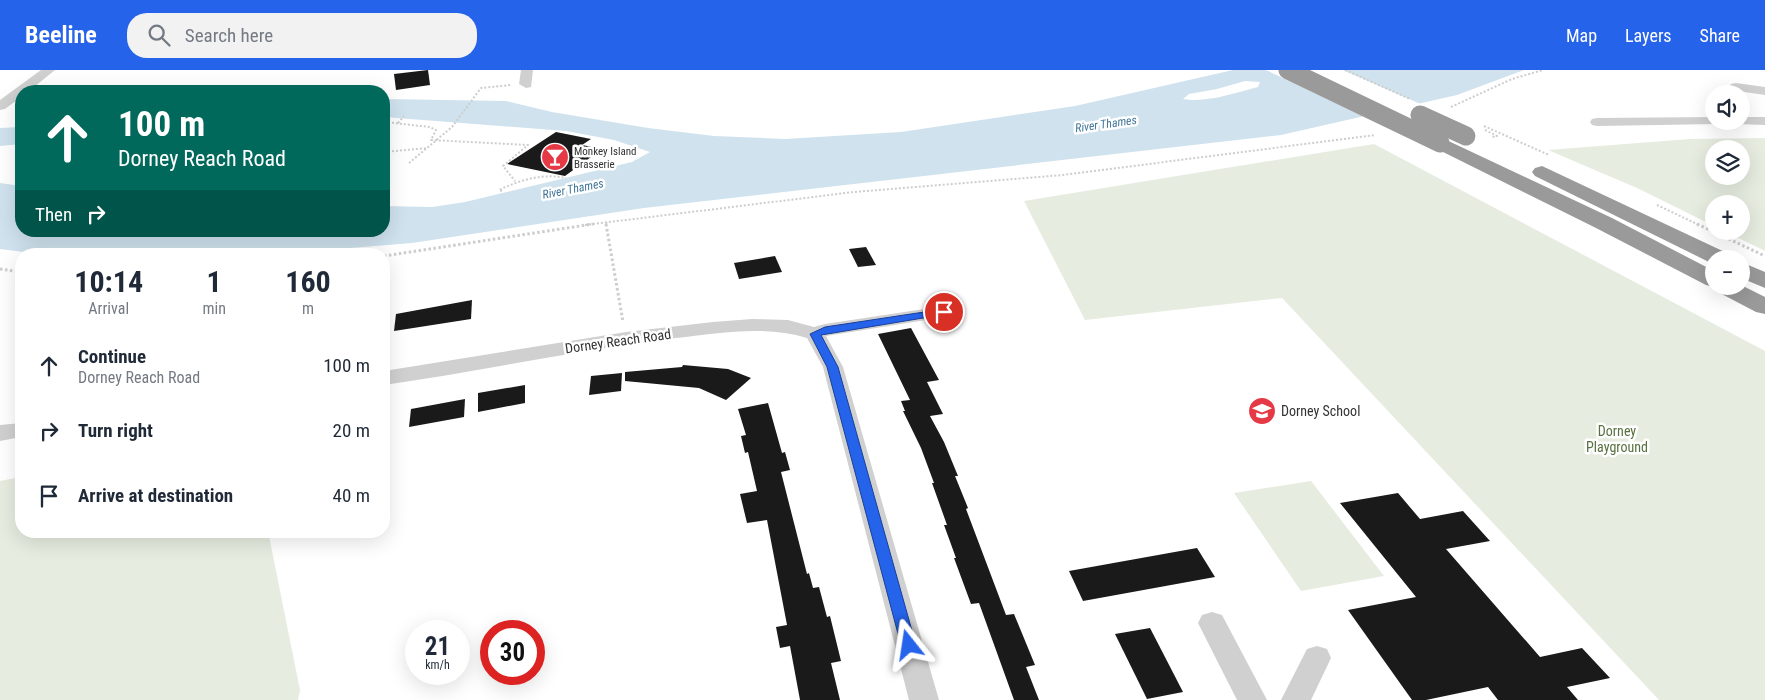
<!DOCTYPE html>
<meta charset="utf-8">
<style>
body{margin:0;font-family:"Roboto Condensed",sans-serif;background:#f2f2f3;color:#1f2937;height:100vh;display:flex;flex-direction:column;font-size:19px;white-space:nowrap}
*{box-sizing:border-box;margin:0}
p{font-size:16px;color:#747a83}
.icon{flex:none;width:28px;height:28px;fill:none;stroke:currentColor;stroke-width:2;stroke-linecap:round;stroke-linejoin:round}
.map{position:relative;flex:1;overflow:hidden}
.panel{position:absolute;left:15px;top:178px;width:375px;height:290px;display:flex;flex-direction:column;background:#fff;border-radius:20px;box-shadow:0 5px 20px #0002}
.panel>*{flex:none}
.hud{position:absolute;left:15px;top:15px;width:375px;height:152px;border-radius:20px;box-shadow:0 5px 20px #0002;background:#00695c;color:#fff;overflow:hidden}
.buttons{position:absolute;left:1705px;top:15px;display:grid;gap:10px}
.buttons a{display:grid;place-items:center;width:45px;height:45px;border-radius:50%;background:#fff;box-shadow:0 5px 20px #0002;font-size:25px}
.speed{position:absolute;left:405px;top:550px;display:flex;gap:10px;font-size:25px;font-weight:700;text-align:center}
.speed>*{display:grid;place-content:center;width:65px;height:65px;border-radius:50%;background:#fff;box-shadow:0 5px 20px #0002;line-height:1}
.speed small{font-size:12px;font-weight:400}
.speed .limit{border:8px solid #d22;background:#fff;color:#111}
.pin{position:absolute;display:grid;place-items:center;width:42px;height:42px;color:#fff;margin:-21px;border:2px solid #fff;border-radius:50%;box-shadow:0 1px 5px #0007}
.me{position:absolute;width:55px;margin:-28px;rotate:345deg;stroke-linejoin:round;filter:drop-shadow(0 0 4px #0008)}
.turn{display:flex;align-items:center;gap:18px;height:105px;padding:0 20px;font-size:22px}
.turn .icon{width:65px;height:65px;stroke-width:2.5}
.turn b{display:block;font-size:35px;line-height:42px}
.then{display:flex;align-items:center;height:48px;padding:0 20px;background:#0003;gap:10px;font-size:19px}
.eta{display:flex;justify-content:space-evenly;align-items:center;height:85px;text-align:center}
.eta b{font-size:30px;font-weight:700;line-height:35px}
ul{padding:0;list-style:none}
li{display:flex;align-items:center;gap:15px;height:65px;padding:0 20px}
li div{flex:1}
li b{display:block;font-size:19px}
li em{font-style:normal}
header{display:flex;align-items:center;gap:30px;box-sizing:border-box;height:70px;padding:0 25px;background:#2563eb;color:#fff}
header strong{font-size:24px}
nav{display:flex;gap:28px;margin-inline-start:auto;font-size:18px}
.search{width:350px;height:45px;background:#f2f2f3;display:flex;align-items:center;gap:12px;box-sizing:border-box;padding:0 18px;border-radius:20px;color:#747a83;font-size:19px}
.map>svg:first-child{display:block}
.green{fill:#e6ecdf;fill-rule:evenodd}
.water{fill:#cfe2ee;fill-rule:evenodd}
.pier{fill:#fff}
.building{fill:#1a1a1a}
.lines{fill:none;stroke-linecap:round;stroke-linejoin:round}
.path-far1{stroke:#cdcdcd;stroke-width:2;stroke-dasharray:2 2;stroke-linecap:butt}
.path{stroke:#cdcdcd;stroke-width:3;stroke-dasharray:2.5 2.5;stroke-linecap:butt}
.minor{fill:#d0d0d0;fill-rule:evenodd}
.highway{fill:#9a9a9a;fill-rule:evenodd}
.path-bridge{stroke:#cdcdcd;stroke-width:2;stroke-dasharray:2 2;stroke-linecap:butt}
.highway-bridge{stroke:#9a9a9a;stroke-width:19}
.route{fill:#2563eb;stroke:#184099}
.labels{text-anchor:middle;stroke-width:5;stroke-linejoin:round;paint-order:stroke}
.far-poi-label{font-size:11px;fill:#333;stroke:#fff;text-anchor:start}
.far-water-label{font-size:12px;font-style:italic;fill:#3f7597;stroke:#fff}
.street-label{font-size:14px;fill:#333;stroke:#fff}
.poi-label{font-size:14px;fill:#333;stroke:#fff;text-anchor:start}
.park-label{font-size:14px;fill:#56703f;stroke:#fff}
</style>
<header>
<strong>Beeline</strong>
<div class="search"><svg class="icon" aria-label="search" viewBox="0 0 24 24"><circle cx="10" cy="10" r="6"/><path d="M15 15l6 6"/></svg>Search here</div>
<nav><a>Map</a><a>Layers</a><a>Share</a></nav>
</header>
<div class="map">
<svg width="1765" height="630" viewBox="0 0 1765 630">
<rect width="100%" height="100%" fill="#fff"/>
<g class="green">
<path d="M1765 68V181L1724 161H1741V134H1714V156L1637 118 1548 80 1690 69ZM1714 79H1741V106H1714Z"/>
<path d="M1374 74 1765 281V630H1659L1282 228 1085 250 1024 131Z"/>
<path d="M21 407V461H268L300 620 298 630H0V411Z"/>
<path d="M1311 411 1384 506 1301 521 1234 423Z"/>
</g>
<g class="water">
<path d="M1233 0H1524L1457 25 1281 65 644 138 412 173 276 184H40L0 179V113L21 116V161H384V136L432 137 465 132 632 92 650 82 614 70 566 61 384 47V29L506 31 552 42 648 58 714 66 785 69 901 62 1075 36ZM1245 11 1260 12 1258 17C1234 23 1208 33 1183 29L1189 24 1217 19Z"/>
<path d="M21 57V74L0 76V58Z"/>
</g>
<path class="pier" d="M1266 0H1343L1423 35 1367 48Z"/>
<g class="building">
<path d="M428 0 430 15 396 20 394 4Z"/>
<path d="M556 62 591 69 582 75 602 79 565 106 507 94Z"/>
<path d="M866 177 876 195 858 197 849 179Z"/>
<path d="M775 186 782 202 739 209 734 193Z"/>
<path d="M472 230 471 249 394 261 396 244Z"/>
<path d="M911 258 939 310 927 312 943 344 930 346 944 372 958 406H955L968 438 966 439 1006 545 1014 544 1035 595 1026 597 1039 630H1014L979 533 971 534 954 488H956L944 455H947L932 413H934L921 378 903 341H905L901 331 910 330 878 264Z"/>
<path d="M683 295 728 299 751 308 726 330 699 318 625 311V302L682 297Z"/>
<path d="M622 303 621 321 589 325 591 306Z"/>
<path d="M525 315V333L478 342V323Z"/>
<path d="M465 329 464 347 409 357 411 339Z"/>
<path d="M768 333 782 383 785 382 790 400 781 402 807 504 809 503 813 518 819 517 827 547 830 546 841 591 831 593 840 630H800L790 576 780 578 776 557 787 555 767 450 747 453 740 424 757 421 748 382 745 383 741 366 746 365 738 339Z"/>
<path d="M1398 423 1420 449 1463 441 1490 471 1446 479 1540 587 1582 578 1610 608 1567 617 1578 630H1498L1488 617 1426 630H1412L1348 540 1416 527 1340 433Z"/>
<path d="M1197 478 1215 507 1083 531 1069 501Z"/>
<path d="M1150 558 1183 622 1147 629 1115 564Z"/>
</g>
<g class="lines">
<g class="path-far1">
<path d="M1451 37 1512 9 1543 0"/>
<path d="M384 52 430 57 436 60 431 70 528 75 503 96 515 111"/>
<path d="M398 53 404 46"/>
<path d="M1484 56 1549 85"/>
<path d="M1485 60 1497 66 1492 67"/>
<path d="M384 82 428 78"/>
<path d="M409 93 452 57 481 18 511 15"/>
<path d="M502 121 499 120C520 110 542 103 566 108"/>
<path d="M1657 135 1699 155"/>
<path d="M606 152 607 155"/>
<path d="M585 155 854 122 1063 105 1375 65"/>
</g>
<g class="path">
<path d="M606 154 623 252"/>
<path d="M1697 154 1765 186"/>
<path d="M384 186 593 154"/>
<path d="M0 199 21 202"/>
</g>
<g class="minor">
<path d="M41 0H55L29 21H21V27L5 39 0 40V30Z"/>
<path d="M521 0H533L531 17 526 18 519 14Z"/>
<path d="M1736 13 1765 17V25L1731 20 1729 17 1731 14Z"/>
<path d="M1714 47V51H1721L1719 54 1597 56 1592 55 1590 52 1592 49 1597 48Z"/>
<path d="M1741 47H1765V55L1736 54 1734 51H1741Z"/>
<path d="M944 236 951 238 954 242 951 246 826 266 843 297 939 630H909L823 297 807 268C765 255 719 263 676 268 578 280 481 301 384 315V301L626 262 713 252 752 249 788 250 814 257 825 254Z"/>
<path d="M21 353V367L0 371V355Z"/>
<path d="M1212 542 1222 545 1267 630H1237L1198 553 1202 545Z"/>
<path d="M1317 576 1327 579 1331 588 1311 630H1281L1307 579Z"/>
</g>
<g class="highway">
<path d="M1440 67 1612 148 1714 201V216L1741 215 1765 227V244L1756 242 1716 221 1714 217 1706 215 1596 158 1433 77 1430 73 1433 69Z"/>
<path d="M1542 96 1729 184 1732 189H1714L1713 194 1535 106 1532 102 1535 98Z"/>
<path d="M1741 192 1765 202V218L1741 208Z"/>
</g>
<path class="path-bridge" d="M1345 0 1410 29"/>
<g class="highway-bridge">
<path d="M1288 0 1440 73"/>
<path d="M1420 45 1466 66"/>
</g>
</g>
<path class="route" d="M944 239 947 240 949 242 947 244 821 265 838 297 916 575 914 579 909 581 903 579 901 575 827 297 810 264 825 257Z"/>
<defs>
<g id="bar-disc" transform="scale(1.4375)"><circle r="9.5" fill="#e63946" stroke="#fff"/><path d="M-6-5H6L.8 .8V4.5H3.5V6h-7V4.5H-.8V.8Z" fill="#fff"/></g>
<g id="school-disc" transform="scale(1.4375)"><circle r="9.5" fill="#e63946" stroke="#fff"/><path d="M0-5L7-2L0 1L-7-2ZM-4 1L0 2.5L4 1V4Q0 6-4 4Z" fill="#fff"/></g>
</defs>
<g fill-rule="evenodd">
<use href="#bar-disc" x="555" y="87"/>
<use href="#school-disc" x="1262" y="341"/>
</g>
<g class="labels">
<g class="far-poi-label">
<text x="574" y="85">Monkey Island<tspan x="574" dy="13">Brasserie</tspan></text>
</g>
<g class="far-water-label">
<text transform="translate(1106 54) rotate(-8)" y="4">River Thames</text>
<text transform="translate(573 119) rotate(-11)" y="4">River Thames</text>
</g>
<g class="street-label">
<text transform="translate(618 271) rotate(-8)" y="5">Dorney Reach Road</text>
</g>
<g class="poi-label">
<text x="1281" y="346">Dorney School</text>
</g>
<g class="park-label">
<text x="1617" y="366">Dorney<tspan x="1617" dy="16">Playground</tspan></text>
</g>
</g>
</svg>
<div class="buttons">
<a><svg class="icon" aria-label="sound" viewBox="0 0 24 24"><path d="M4 9h4l5-4v14l-5-4H4zM17 9q2 3 0 6"/></svg></a>
<a><svg class="icon" aria-label="layers" viewBox="0 0 24 24"><path d="M12 4l9 5-9 5-9-5zM3 14l9 5 9-5"/></svg></a>
<a>+</a>
<a>−</a>
</div>
<div class="speed"><div>21<small>km/h</small></div><div class="limit">30</div></div>
<div class="pin" style="left:944px;top:242px;background:#d93025"><svg class="icon" aria-label="arrive" viewBox="0 0 24 24"><path d="M6 21V4h12l-3 4 3 4H6"/></svg></div>
<svg class="me" style="left:909px;top:575px" viewBox="-20 -20 40 40"><path d="M0-17L14 15 0 8-14 15z" fill="#2563eb" stroke="#fff" stroke-width="4"/></svg>
<div class="hud">
<div class="turn"><svg class="icon" aria-label="ahead" viewBox="0 0 24 24"><path d="M12 20V5M6 11l6-6 6 6"/></svg><div><b>100 m</b>Dorney Reach Road</div></div>
<div class="then">Then<svg class="icon" aria-label="right" viewBox="0 0 24 24"><path d="M7 20v-9h11M14 6l5 5-5 5"/></svg></div>
</div>
<section class="panel">
<div class="eta">
<div><b>10:14</b><p>Arrival</p></div>
<div><b>1</b><p>min</p></div>
<div><b>160</b><p>m</p></div>
</div>
<ul>
<li><svg class="icon" aria-label="ahead" viewBox="0 0 24 24"><path d="M12 20V5M6 11l6-6 6 6"/></svg><div><b>Continue</b><p>Dorney Reach Road</p></div><em>100 m</em></li>
<li><svg class="icon" aria-label="right" viewBox="0 0 24 24"><path d="M7 20v-9h11M14 6l5 5-5 5"/></svg><div><b>Turn right</b></div><em>20 m</em></li>
<li><svg class="icon" aria-label="arrive" viewBox="0 0 24 24"><path d="M6 21V4h12l-3 4 3 4H6"/></svg><div><b>Arrive at destination</b></div><em>40 m</em></li>
</ul>
</section>
</div>
